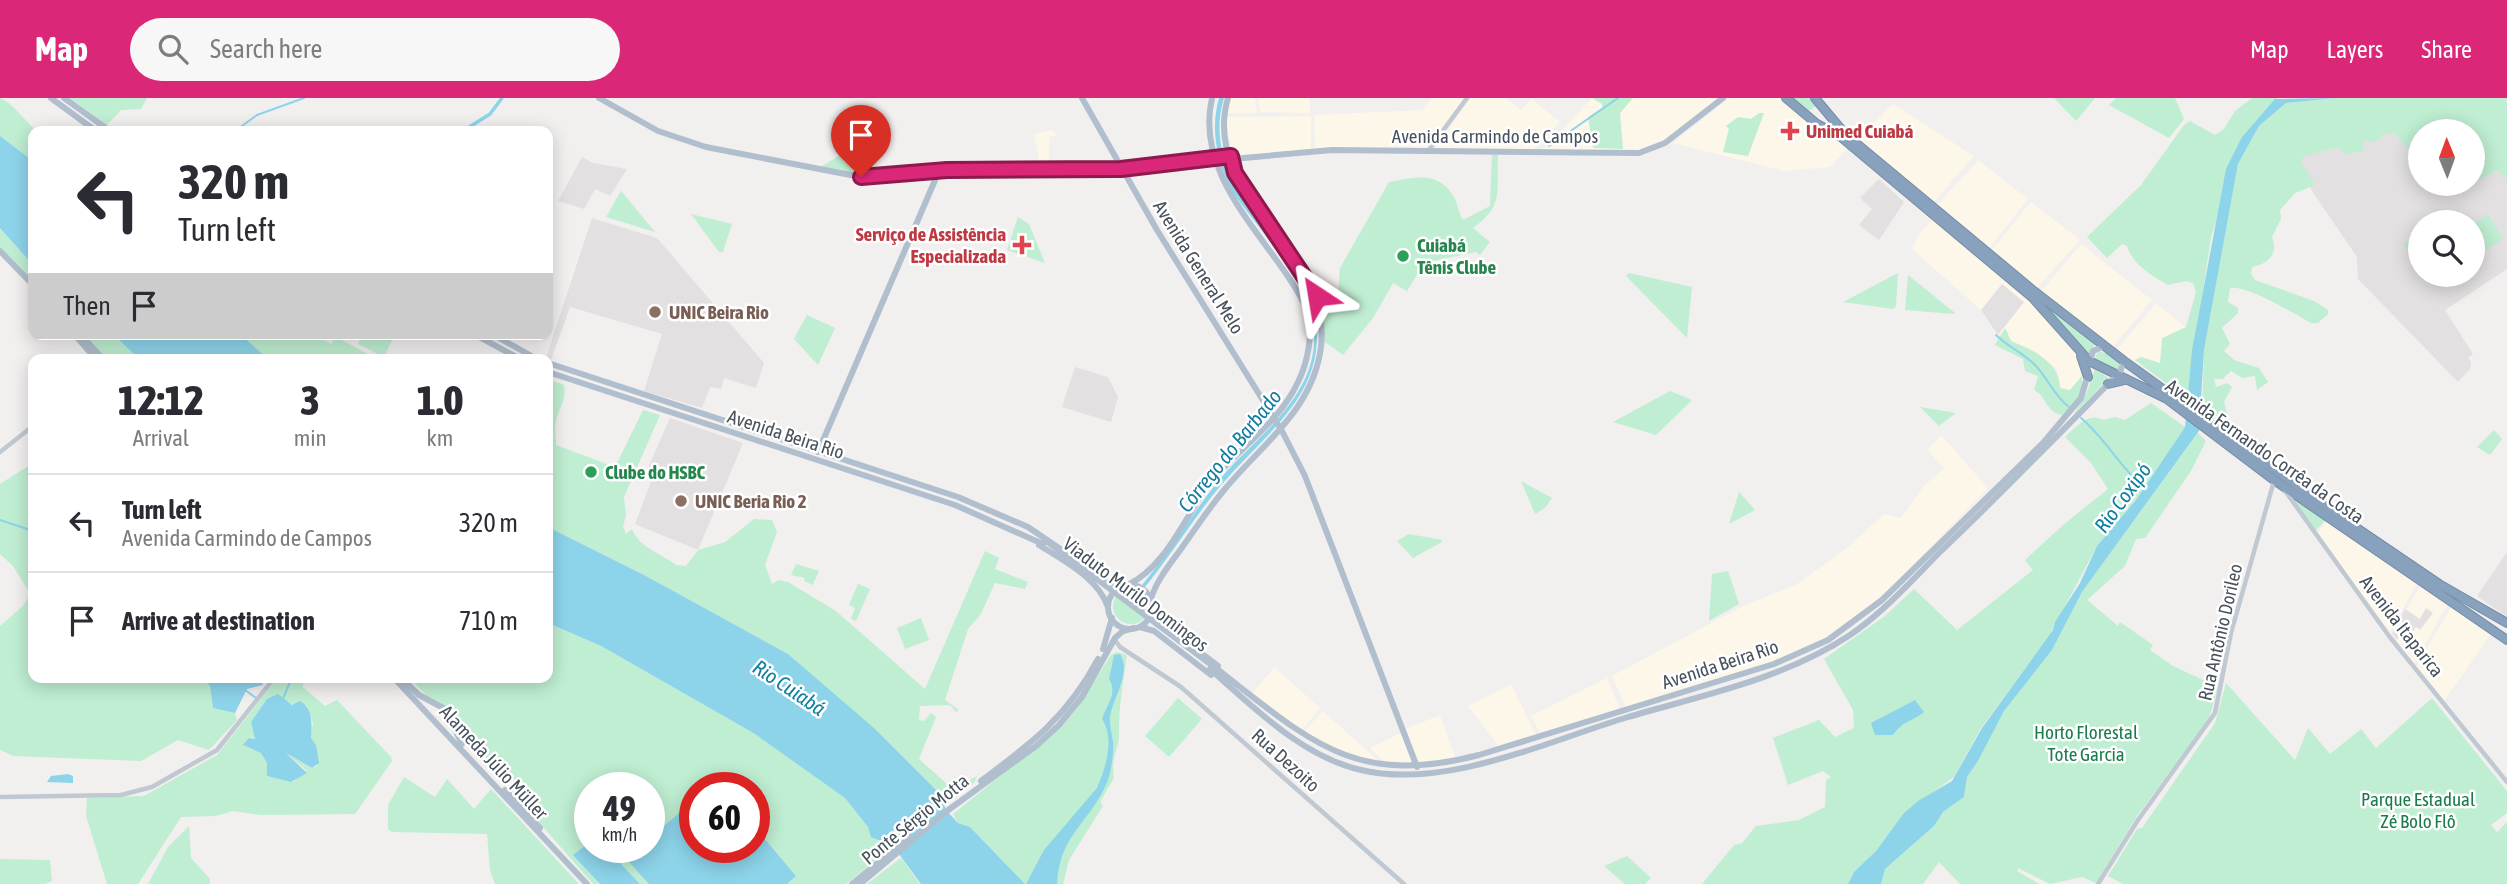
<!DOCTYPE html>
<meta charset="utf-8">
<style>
body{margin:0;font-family:"Asap Condensed",sans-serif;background:#f7f7f7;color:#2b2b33;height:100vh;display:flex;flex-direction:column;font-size:26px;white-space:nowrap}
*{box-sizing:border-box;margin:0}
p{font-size:23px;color:#7c7c81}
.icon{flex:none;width:38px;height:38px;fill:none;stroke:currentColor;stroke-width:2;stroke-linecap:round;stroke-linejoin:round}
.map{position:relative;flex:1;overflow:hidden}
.details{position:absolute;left:28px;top:256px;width:525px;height:329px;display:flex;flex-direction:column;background:#fff;border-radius:14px;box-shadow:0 4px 18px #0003}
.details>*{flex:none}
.banner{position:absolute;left:28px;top:28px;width:525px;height:214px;border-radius:14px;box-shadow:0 4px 18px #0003;background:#fff;color:#2b2b33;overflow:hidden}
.needle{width:46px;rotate:359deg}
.buttons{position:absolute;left:2408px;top:21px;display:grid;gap:14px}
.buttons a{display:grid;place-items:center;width:77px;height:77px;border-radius:50%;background:#fff;box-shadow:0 4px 18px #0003;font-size:35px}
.speed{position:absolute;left:574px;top:674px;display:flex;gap:14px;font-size:35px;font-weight:700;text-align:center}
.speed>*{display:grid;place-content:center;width:91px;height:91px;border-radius:50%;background:#fff;box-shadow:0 4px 18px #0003;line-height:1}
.speed small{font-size:18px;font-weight:400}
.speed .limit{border:10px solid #d22;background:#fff;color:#111}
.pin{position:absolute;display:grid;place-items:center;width:60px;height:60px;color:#fff;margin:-72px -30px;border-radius:50% 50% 50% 0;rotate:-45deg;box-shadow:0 0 7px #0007}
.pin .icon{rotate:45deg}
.me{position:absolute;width:77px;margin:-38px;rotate:327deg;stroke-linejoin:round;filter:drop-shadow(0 0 5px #0008)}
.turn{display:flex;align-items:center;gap:24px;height:147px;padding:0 35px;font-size:32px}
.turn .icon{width:91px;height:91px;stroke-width:2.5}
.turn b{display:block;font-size:49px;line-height:60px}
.then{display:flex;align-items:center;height:66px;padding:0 35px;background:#0003;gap:14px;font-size:26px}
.eta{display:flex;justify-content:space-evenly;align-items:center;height:119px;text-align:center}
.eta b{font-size:42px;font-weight:800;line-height:49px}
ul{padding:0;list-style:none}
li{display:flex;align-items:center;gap:21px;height:98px;padding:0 35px;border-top:2px solid #e1e1e2}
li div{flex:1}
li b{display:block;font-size:26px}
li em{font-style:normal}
header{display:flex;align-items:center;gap:42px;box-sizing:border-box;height:98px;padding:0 35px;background:#db2777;color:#fff}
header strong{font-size:33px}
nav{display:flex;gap:38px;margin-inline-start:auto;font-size:24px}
.search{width:490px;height:63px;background:#f7f7f7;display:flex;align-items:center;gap:18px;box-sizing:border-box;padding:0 24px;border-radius:38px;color:#7c7c81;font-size:26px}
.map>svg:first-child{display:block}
.commercial{fill:#fcf7e9}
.education{fill:#e3e0e1;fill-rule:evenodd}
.green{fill:#bfeed2;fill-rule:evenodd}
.water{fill:#8dd4ea}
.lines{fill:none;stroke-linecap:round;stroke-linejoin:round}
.stream{stroke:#8dd4ea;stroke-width:2}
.canal{stroke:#8dd4ea;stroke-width:3.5}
.highway-casing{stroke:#748ca8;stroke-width:10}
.minor{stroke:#c0c9d1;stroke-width:4.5}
.major{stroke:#b0becd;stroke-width:6}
.highway{stroke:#88a1bd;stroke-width:8}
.major-bridge{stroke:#b0becd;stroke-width:6}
.route-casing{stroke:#8e194d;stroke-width:18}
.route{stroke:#db2777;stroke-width:12}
.health-dot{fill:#e0444e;stroke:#fff;stroke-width:2.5}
.leisure-dot{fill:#2e9e5b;stroke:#fff;stroke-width:2.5}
.education-dot{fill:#8d6e63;stroke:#fff;stroke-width:2.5}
.labels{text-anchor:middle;stroke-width:5;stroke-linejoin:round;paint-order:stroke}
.health-label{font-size:19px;font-weight:bold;fill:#be3a42;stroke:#fff;text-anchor:start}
.street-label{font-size:19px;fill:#48525c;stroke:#fff}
.leisure-label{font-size:19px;font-weight:bold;fill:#27864d;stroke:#fff;text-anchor:start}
.education-label{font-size:19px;font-weight:bold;fill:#785e54;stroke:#fff;text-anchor:start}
.park-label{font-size:19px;fill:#1a7c4d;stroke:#fff}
.water-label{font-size:21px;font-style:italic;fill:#107ea0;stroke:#fff}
</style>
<header>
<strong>Map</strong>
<div class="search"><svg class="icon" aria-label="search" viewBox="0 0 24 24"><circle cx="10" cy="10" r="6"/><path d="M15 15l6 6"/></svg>Search here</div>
<nav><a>Map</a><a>Layers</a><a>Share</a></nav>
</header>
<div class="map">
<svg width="2507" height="786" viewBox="0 0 2507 786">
<rect width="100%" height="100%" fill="#f2efef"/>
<g class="commercial">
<path d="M1230 0H1255L1257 15H1227Z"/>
<path d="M1258 0H1310V15L1260 14Z"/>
<path d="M1432 0H1466L1427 52 1315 51 1314 17 1422 12Z"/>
<path d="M1471 0H1505L1521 12 1532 1 1560 24 1532 53 1435 50Z"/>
<path d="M1592 0H1720L1655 49 1638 53 1543 52Z"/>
<path d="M1729 0H1781L1812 26 1849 49 1830 69 1784 73 1673 45Z"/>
<path d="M1893 6 1974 58 1933 105 1857 42Z"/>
<path d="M1311 18V52L1232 57 1226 19Z"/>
<path d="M1053 32 1056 38 1049 39V67H1040L1034 36Z"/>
<path d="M1978 62 2028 101 1988 152 1936 108Z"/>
<path d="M2031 104 2080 142 2036 191 1990 154Z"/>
<path d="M1933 121 2044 212 2080 261 2084 270V290L2081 279 2070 292 2060 290 2057 271 2032 251 2010 243 2007 231 1998 237 1981 212 1912 151 1920 135Z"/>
<path d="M2081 146 2152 202 2112 250 2040 195Z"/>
<path d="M2156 205 2193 235 2186 298 2147 270 2115 254Z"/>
<path d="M1941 337 1988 390 1883 498 1849 526 1807 552 1626 609 1612 578 1743 508 1797 486 1847 450 1884 416 1901 420 1923 389 1944 370 1927 352Z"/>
<path d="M2329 422 2419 482 2390 534 2316 436Z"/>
<path d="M2422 484 2449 504 2414 566 2392 537Z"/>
<path d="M2454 504 2491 536 2444 603 2416 569Z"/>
<path d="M1274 569 1320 610 1301 633 1253 595Z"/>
<path d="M1607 580 1620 611 1540 635 1531 618Z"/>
<path d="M1511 586 1536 637 1499 649 1468 608Z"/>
<path d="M1323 613 1382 666 1356 661 1303 634Z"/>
<path d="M1440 617 1456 661 1420 667 1406 631Z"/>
<path d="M1402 634 1415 667H1387L1370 650Z"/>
</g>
<g class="education">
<path d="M2335 0 2507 13V171L2445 212 2473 256 2468 260 2471 264 2470 271 2458 284 2358 181 2357 159 2312 93 2274 16ZM2420 33H2473V86H2420ZM2420 124H2473V177H2420Z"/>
<path d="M582 59 593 65 627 71 610 98 595 91 584 111 558 103Z"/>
<path d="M1879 81 1904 104 1879 142 1859 127 1872 111 1860 100Z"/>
<path d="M592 120 657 140 764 265 756 290 724 280 721 291 710 289 702 310 644 293 662 236 570 209 551 262 546 260Z"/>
<path d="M2002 186 2024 204 1998 237 1981 212Z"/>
<path d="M1075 269 1108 279 1118 299 1111 324 1062 309Z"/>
<path d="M670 320 743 345 698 452 635 426 651 384 644 379Z"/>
<path d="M2507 454V519L2477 498Z"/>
<path d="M2426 510 2433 515 2420 532 2416 529 2412 534 2404 526 2397 542 2392 536 2405 511 2420 521Z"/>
</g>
<g class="green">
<path d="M0 0C15 6 23 22 37 33H33V63L0 38Z"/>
<path d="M70 0H147L141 11 121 12 107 27Z"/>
<path d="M1592 0H1633L1620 15 1623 51 1593 50 1588 19 1602 10V6Z"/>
<path d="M1790 0H1812L1816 8 1807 14Z"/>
<path d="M2054 0H2095L2076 23Z"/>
<path d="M2116 0H2175L2184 21 2169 40 2109 7Z"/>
<path d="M2252 0H2277L2242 39 2211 139 2187 301 2135 262 2141 259 2160 265 2162 240 2186 229 2196 194 2193 185 2186 183 2168 187C2151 177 2133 167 2127 148L2122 146 2107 160 2087 139 2141 87 2184 27 2190 23 2215 37 2224 31 2235 13Z"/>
<path d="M2335 0H2507V81L2497 72 2473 86H2457H2473V33H2420V65L2394 34 2382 37V40L2373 44 2365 42 2362 44 2364 53 2345 56 2339 49 2304 58 2301 64 2315 87 2295 95 2280 112 2281 121 2272 139C2279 157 2267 166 2252 169L2251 176 2255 182 2314 203 2328 212V216L2318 225H2311C2295 216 2246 186 2230 190L2228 204 2238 210V215L2222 230 2230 246 2224 253 2234 262 2259 270 2268 284 2257 292 2255 278 2242 280 2231 273 2223 281H2214L2216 289 2227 285 2232 289 2224 304 2230 326 2225 332 2202 314 2204 252 2238 66 2259 28 2286 5Z"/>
<path d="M1759 15H1764L1748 58 1723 54 1729 31 1726 28 1738 19 1751 21Z"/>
<path d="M843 55 855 75 821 69Z"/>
<path d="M1492 57H1498C1496 93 1505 107 1473 130L1490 144 1480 157 1476 154 1424 165 1407 193 1393 185 1373 220 1343 257 1325 244 1322 205 1319 201 1326 195H1338L1340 170 1389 84C1415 79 1440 72 1455 101 1458 108 1459 116 1463 122L1490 108Z"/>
<path d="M621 93 622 94 655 134 606 119Z"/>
<path d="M691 116 732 126 723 154H719Z"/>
<path d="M2488 117 2503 141 2473 160V126Z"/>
<path d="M1018 119 1029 126 1045 165 1007 152Z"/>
<path d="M0 130 33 167V184L0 150Z"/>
<path d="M2420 134V172L2403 146Z"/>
<path d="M1629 175 1692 189 1687 240 1626 178Z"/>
<path d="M1898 175 1896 208 1893 211 1843 204Z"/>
<path d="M1908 177 1955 215 1954 216 1905 212Z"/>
<path d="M2031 195 2095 246 2088 258Z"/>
<path d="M807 217 835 230 818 267 794 241Z"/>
<path d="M2005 230 2011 243C2032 252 2060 264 2060 290L2070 292 2082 278C2084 292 2075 309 2062 317 2045 314 2047 298 2034 292L2038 278 2025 273 2023 261 1995 247Z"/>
<path d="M82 236H113L139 261H105Z"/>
<path d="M240 236H314L331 246 336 239 377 261H268Z"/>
<path d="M363 236H391L394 238 384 259 358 246Z"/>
<path d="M2099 254C2106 253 2119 262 2120 270L2117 273 2096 263 2095 258Z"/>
<path d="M2095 271 2109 280 2074 316 2086 296Z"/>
<path d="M548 281 564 287C567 302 559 309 556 323 554 330 556 339 556 347L615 369 643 312 660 317 624 399 626 418 623 428 626 436 632 431C640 451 661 455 676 467L686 468 698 452 725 444 754 421 772 422 777 434 765 467 772 486 779 482 788 484 836 513 925 591 985 453 999 460 995 471 1028 484 1025 491 995 485 981 516 968 531 945 602 959 612 956 614 950 607 920 608 919 622 924 623 931 615 936 619 919 661 947 686 955 678 952 692 977 678 974 685 944 708 937 693 788 556 646 478 548 429Z"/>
<path d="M1670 293 1692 302 1656 337 1613 324Z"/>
<path d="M2151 305 2185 329 2136 402 2097 448 2049 538 1981 630 1954 679 1903 716 1876 753 1854 774 1848 786H1702L1734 747 1742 745 1756 728 1799 722 1825 709 1826 682 1831 679 1823 673 1788 687 1773 640 1819 622 1835 639 1854 630 1853 612 1824 561 1885 518 1914 491 1957 532 2033 472 2025 462 2063 427 2108 391 2091 365 2065 339C2077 328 2087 314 2104 322L2115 319 2125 322Z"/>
<path d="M1920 309 1956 315 1939 328Z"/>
<path d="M2494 332 2502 341 2490 357 2477 349Z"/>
<path d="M2198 335 2206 343 2191 373 2145 440 2136 441 2125 468 2087 502 2118 528 2120 524 2153 547 2150 552 2173 568 2218 589 2209 621 2137 718 2096 785 2082 779 2050 786 2018 770 2017 773 2039 786H1960L1939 764 1923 786H1881L1885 771 1934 728 1943 714 1964 699 1967 679 1978 663 2004 613 2052 552 2082 494Z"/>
<path d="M33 365V579H202L210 588 213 610 235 615 237 622 209 652 178 642 141 663 13 658 0 652V528L24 507 30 495 13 468 0 456V386Z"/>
<path d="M1521 383 1552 400 1545 410 1535 416Z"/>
<path d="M1739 394 1755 412 1729 426Z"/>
<path d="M2289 395 2326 422 2315 433Z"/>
<path d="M1409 436 1442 442V444L1413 460 1397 443Z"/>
<path d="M796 466 819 473 813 487 804 483 805 480 791 477Z"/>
<path d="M1728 473 1739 506 1709 523 1712 476Z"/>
<path d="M858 486 870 491 856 523 851 521 855 510 849 507Z"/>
<circle cx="1131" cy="508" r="18"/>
<path d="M921 520 929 542 905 551 897 530Z"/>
<path d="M548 525 601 548 755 636 818 678 845 700 881 745 893 748 846 786H787L796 778 754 728V690L723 689 717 682 708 689 695 690V701L649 741V690H590V744L574 757 600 786H593L455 628 450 612 426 597 409 579H548Z"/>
<path d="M1117 554 1127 557C1123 584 1119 607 1119 633 1120 653 1110 656 1114 680L1100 704 1103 708 1069 762 1063 786H1025L970 729 958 725 953 716 1062 628 1075 613 1111 557Z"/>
<path d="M278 579H304L303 589 325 608 337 602 391 659 392 663 355 716 260 717 233 713 216 718 181 719 138 786H107L86 718 87 700 144 698 217 657ZM280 598 285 605 307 608 313 625 310 640 316 647 317 668 312 670 286 655 307 673 293 684 267 678V665L262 655 245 648 251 639 255 641 251 624Z"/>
<path d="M2226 585 2295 662 2308 630 2330 656 2361 631 2376 650 2432 600 2507 693V715L2491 727 2497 734 2507 724V786H2123L2108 778 2137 731 2142 730 2215 625Z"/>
<path d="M1178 600 1202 621 1169 659 1145 638Z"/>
<path d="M404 679 435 699 447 681 474 711 491 691 579 786H495L490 772 487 736 392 734 388 731V707Z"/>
<path d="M189 728 191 760 210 781V786H148L168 749Z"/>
<path d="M605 749H640L626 761 649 786H640Z"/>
<path d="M1627 758 1651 780 1645 786H1625L1604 768Z"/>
<path d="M901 760 920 786H867Z"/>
<path d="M0 761 50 762 52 783 45 786H0Z"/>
</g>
<g class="water">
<path d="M1219 0H1224C1200 77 1277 140 1311 200 1337 289 1272 328 1222 386 1194 419 1172 456 1145 489L1142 487C1168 456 1189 421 1214 388 1255 336 1333 293 1310 211 1300 177 1253 123 1231 92 1217 63 1210 32 1219 0Z"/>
<path d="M2335 0 2286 5 2259 28 2238 66 2204 252 2199 333 2082 494 2052 552 2004 613 1978 663 1967 679 1964 699 1943 714 1934 728 1885 771 1881 786H1848L1854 774 1876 753 1903 716 1918 703 1952 683 1982 630 2053 532 2055 524 2080 485 2097 448 2136 402 2185 329 2192 252 2226 71 2242 39 2275 1Z"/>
<path d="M0 38 33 63V167L0 130Z"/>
<path d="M113 236H240L268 261H139Z"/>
<path d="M548 429 646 478 788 556 875 631 937 693 947 713 958 725 970 729 1025 786H921L893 748 871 739 868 729 845 700 755 636 601 548 548 525Z"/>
<path d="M1120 556C1132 575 1113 599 1110 618 1109 626 1112 636 1113 644 1114 656 1111 676 1106 687 1088 726 1059 738 1057 786H1026L1044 752 1097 690C1106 669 1115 641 1102 621 1107 606 1118 595 1109 581L1114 557Z"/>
<path d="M202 579H261L263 587 247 591 235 615 213 610 210 588Z"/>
<path d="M278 596 292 607 300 603C313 610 312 626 311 640L316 647 319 665 312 670 286 655 307 675 291 684 267 678V665L261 655 243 647 249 640 255 641 251 624 267 601Z"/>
<path d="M1915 602 1924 614C1910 625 1905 621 1893 637H1875L1871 625Z"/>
<path d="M68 676 73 678V685L47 684 51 678Z"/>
<path d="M695 701V749H754V728L796 778 787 786H649L626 761 640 749H649V741Z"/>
<path d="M590 744V749H605L640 786H600L573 757Z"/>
</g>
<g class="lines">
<g class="stream">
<path d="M235 33 257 17 304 0"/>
<path d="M1549 48 1618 0"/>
<path d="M1996 237C2007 248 2021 254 2033 265 2047 278 2053 297 2069 309"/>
<path d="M2081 320C2106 341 2121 371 2146 391"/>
<path d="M0 422 33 433"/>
<path d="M245 592 256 600"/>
<path d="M282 603 292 579"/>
</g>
<path class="canal" d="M463 33 490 16 502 0"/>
<g class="highway-casing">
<g id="highway">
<path d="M1786 0 1817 26 1841 39 2033 200 2089 263 2167 301 2274 382 2507 542"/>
<path d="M1815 0 1845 36 2035 194 2124 263 2333 414 2439 486 2507 525"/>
<path d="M2081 258 2088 279"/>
<path d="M2108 286 2125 282"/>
</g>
</g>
<g class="minor">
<path d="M1428 53 1467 0"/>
<path d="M0 354 33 328"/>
<path d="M2283 390 2389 538 2507 684"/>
<path d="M1114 541 1120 549 1181 589 1404 786"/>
<path d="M0 699 121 697 152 689 217 652 275 579"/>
<path d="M2098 786 2138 722 2215 615 2231 535 2274 383"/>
</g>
<g class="major">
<path d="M51 0 96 33"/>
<path d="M64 0 110 33"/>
<path d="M599 0 658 33 706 49 861 79 947 72 1121 71 1332 52 1639 55 1665 45 1723 0"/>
<path d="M1082 0 1157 132 1282 333 1305 378 1417 669"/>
<path d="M0 153 33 187"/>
<path d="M74 236 96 261"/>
<path d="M80 236 103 261"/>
<path d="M474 236 520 261"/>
<path d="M492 236 537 261"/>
<path d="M548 265 958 399 1028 429 1109 484 1124 488"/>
<path d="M2089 265 2093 253 2105 248"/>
<path d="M548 274 955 407 1043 446"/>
<path d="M818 354 939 73"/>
<path d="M1039 447C1064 463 1098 480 1108 509"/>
<path d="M1128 487C1168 467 1185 417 1211 384 1239 350 1279 325 1298 284 1308 264 1314 233 1307 211 1275 144 1193 83 1212 0"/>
<circle cx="1130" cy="509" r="22"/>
<path d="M1151 501C1156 483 1170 466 1181 451 1195 431 1209 410 1225 391 1262 346 1313 312 1321 249 1334 155 1199 99 1228 0"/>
<path d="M1153 511 1164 527 1218 568"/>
<path d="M1140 529 1154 533 1211 577"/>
<path d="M1103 551 1112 520"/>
<path d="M1213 568C1308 641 1352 690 1479 657L1774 566 1828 542 1882 502 2043 345 2081 300 2088 276"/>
<path d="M1210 571C1254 610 1303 659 1361 672 1445 692 1548 643 1628 619 1703 597 1784 581 1850 537 1884 514 1912 482 1941 453 2002 395 2061 334 2120 274L2124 263"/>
<path d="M393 579 587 786"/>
<path d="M400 579 419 597 445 611 462 646"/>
<path d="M981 683C1032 645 1068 618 1098 561"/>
<path d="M505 692 540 730"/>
<path d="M852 786 909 739"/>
<path d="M860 786 947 713 1036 648 1059 627 1082 599 1115 540 1123 533 1134 530"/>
</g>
<use href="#highway" class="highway"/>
<path class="major-bridge" d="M1045 442 1213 568"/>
</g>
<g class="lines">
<g class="route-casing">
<path id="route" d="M861 79 947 72 1121 71 1231 58 1235 75 1317 198"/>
</g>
<use href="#route" class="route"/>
</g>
<g class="health-dot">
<path d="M1786.5 22.5h7v7h7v7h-7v7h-7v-7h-7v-7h7z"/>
<path d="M1018.5 136.5h7v7h7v7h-7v7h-7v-7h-7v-7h7z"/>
</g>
<g class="leisure-dot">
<circle cx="1403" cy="158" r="7"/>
<circle cx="591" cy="374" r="7"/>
</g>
<g class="education-dot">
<circle cx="655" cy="214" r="7"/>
<circle cx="681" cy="403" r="7"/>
</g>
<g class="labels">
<g class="health-label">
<text x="1806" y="40">Unimed Cuiabá</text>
<text x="1006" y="143" text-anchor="end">Serviço de Assistência<tspan x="1006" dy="22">Especializada</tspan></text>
</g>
<g class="street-label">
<text x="1495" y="45">Avenida Carmindo de Campos</text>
<text transform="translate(1199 169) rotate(58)" y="7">Avenida General Melo</text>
<text transform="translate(786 336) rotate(18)" y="7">Avenida Beira Rio</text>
<text transform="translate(2265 353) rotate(35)" y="7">Avenida Fernando Corrêa da Costa</text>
<text transform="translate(1136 496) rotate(37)" y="7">Viaduto Murilo Domingos</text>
<text transform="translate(2402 528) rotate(52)" y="7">Avenida Itaparica</text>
<text transform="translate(2220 534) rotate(-77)" y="7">Rua Antônio Dorileo</text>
<text transform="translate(1720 566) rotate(-18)" y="7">Avenida Beira Rio</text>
<text transform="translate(1286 662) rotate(42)" y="7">Rua Dezoito</text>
<text transform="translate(494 664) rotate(47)" y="7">Alameda Júlio Müller</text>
<text transform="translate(915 721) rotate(-39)" y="7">Ponte Sérgio Motta</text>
</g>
<g class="leisure-label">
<text x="1417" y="154">Cuiabá<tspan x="1417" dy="22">Tênis Clube</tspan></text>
<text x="605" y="381">Clube do HSBC</text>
</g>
<g class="education-label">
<text x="669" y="221">UNIC Beira Rio</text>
<text x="695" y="410">UNIC Beria Rio 2</text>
</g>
<g class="park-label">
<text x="2086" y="641">Horto Florestal<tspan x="2086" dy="22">Tote Garcia</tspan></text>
<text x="2418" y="708">Parque Estadual<tspan x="2418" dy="22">Zé Bolo Flô</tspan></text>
</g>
<g class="water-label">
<text transform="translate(1230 353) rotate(-51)" y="7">Córrego do Barbado</text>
<text transform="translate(2123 400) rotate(-54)" y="7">Rio Coxipó</text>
<text transform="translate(789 590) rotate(34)" y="7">Rio Cuiabá</text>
</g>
</g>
</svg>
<div class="buttons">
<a><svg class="needle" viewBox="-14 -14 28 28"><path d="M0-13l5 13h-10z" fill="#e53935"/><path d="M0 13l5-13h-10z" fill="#7c7c81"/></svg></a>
<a><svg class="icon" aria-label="search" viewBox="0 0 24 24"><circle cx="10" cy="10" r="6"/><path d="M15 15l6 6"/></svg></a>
</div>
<div class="speed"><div>49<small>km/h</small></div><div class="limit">60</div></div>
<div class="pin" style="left:861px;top:79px;background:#d93025"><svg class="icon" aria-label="arrive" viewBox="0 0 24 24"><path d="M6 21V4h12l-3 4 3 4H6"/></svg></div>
<svg class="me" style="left:1317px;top:198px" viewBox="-20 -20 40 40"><path d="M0-17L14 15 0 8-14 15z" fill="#db2777" stroke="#fff" stroke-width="4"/></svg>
<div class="banner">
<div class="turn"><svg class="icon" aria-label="left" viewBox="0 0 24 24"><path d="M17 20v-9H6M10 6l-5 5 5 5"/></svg><div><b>320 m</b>Turn left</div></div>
<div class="then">Then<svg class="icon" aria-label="arrive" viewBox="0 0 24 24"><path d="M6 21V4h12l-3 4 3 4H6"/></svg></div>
</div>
<section class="details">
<div class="eta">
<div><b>12:12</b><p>Arrival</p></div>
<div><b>3</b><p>min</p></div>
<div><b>1.0</b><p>km</p></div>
</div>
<ul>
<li><svg class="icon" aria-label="left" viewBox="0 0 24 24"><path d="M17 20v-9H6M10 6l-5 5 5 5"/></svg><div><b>Turn left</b><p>Avenida Carmindo de Campos</p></div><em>320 m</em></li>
<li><svg class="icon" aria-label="arrive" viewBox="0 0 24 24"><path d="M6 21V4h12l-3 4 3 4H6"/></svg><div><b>Arrive at destination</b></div><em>710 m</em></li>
</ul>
</section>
</div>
